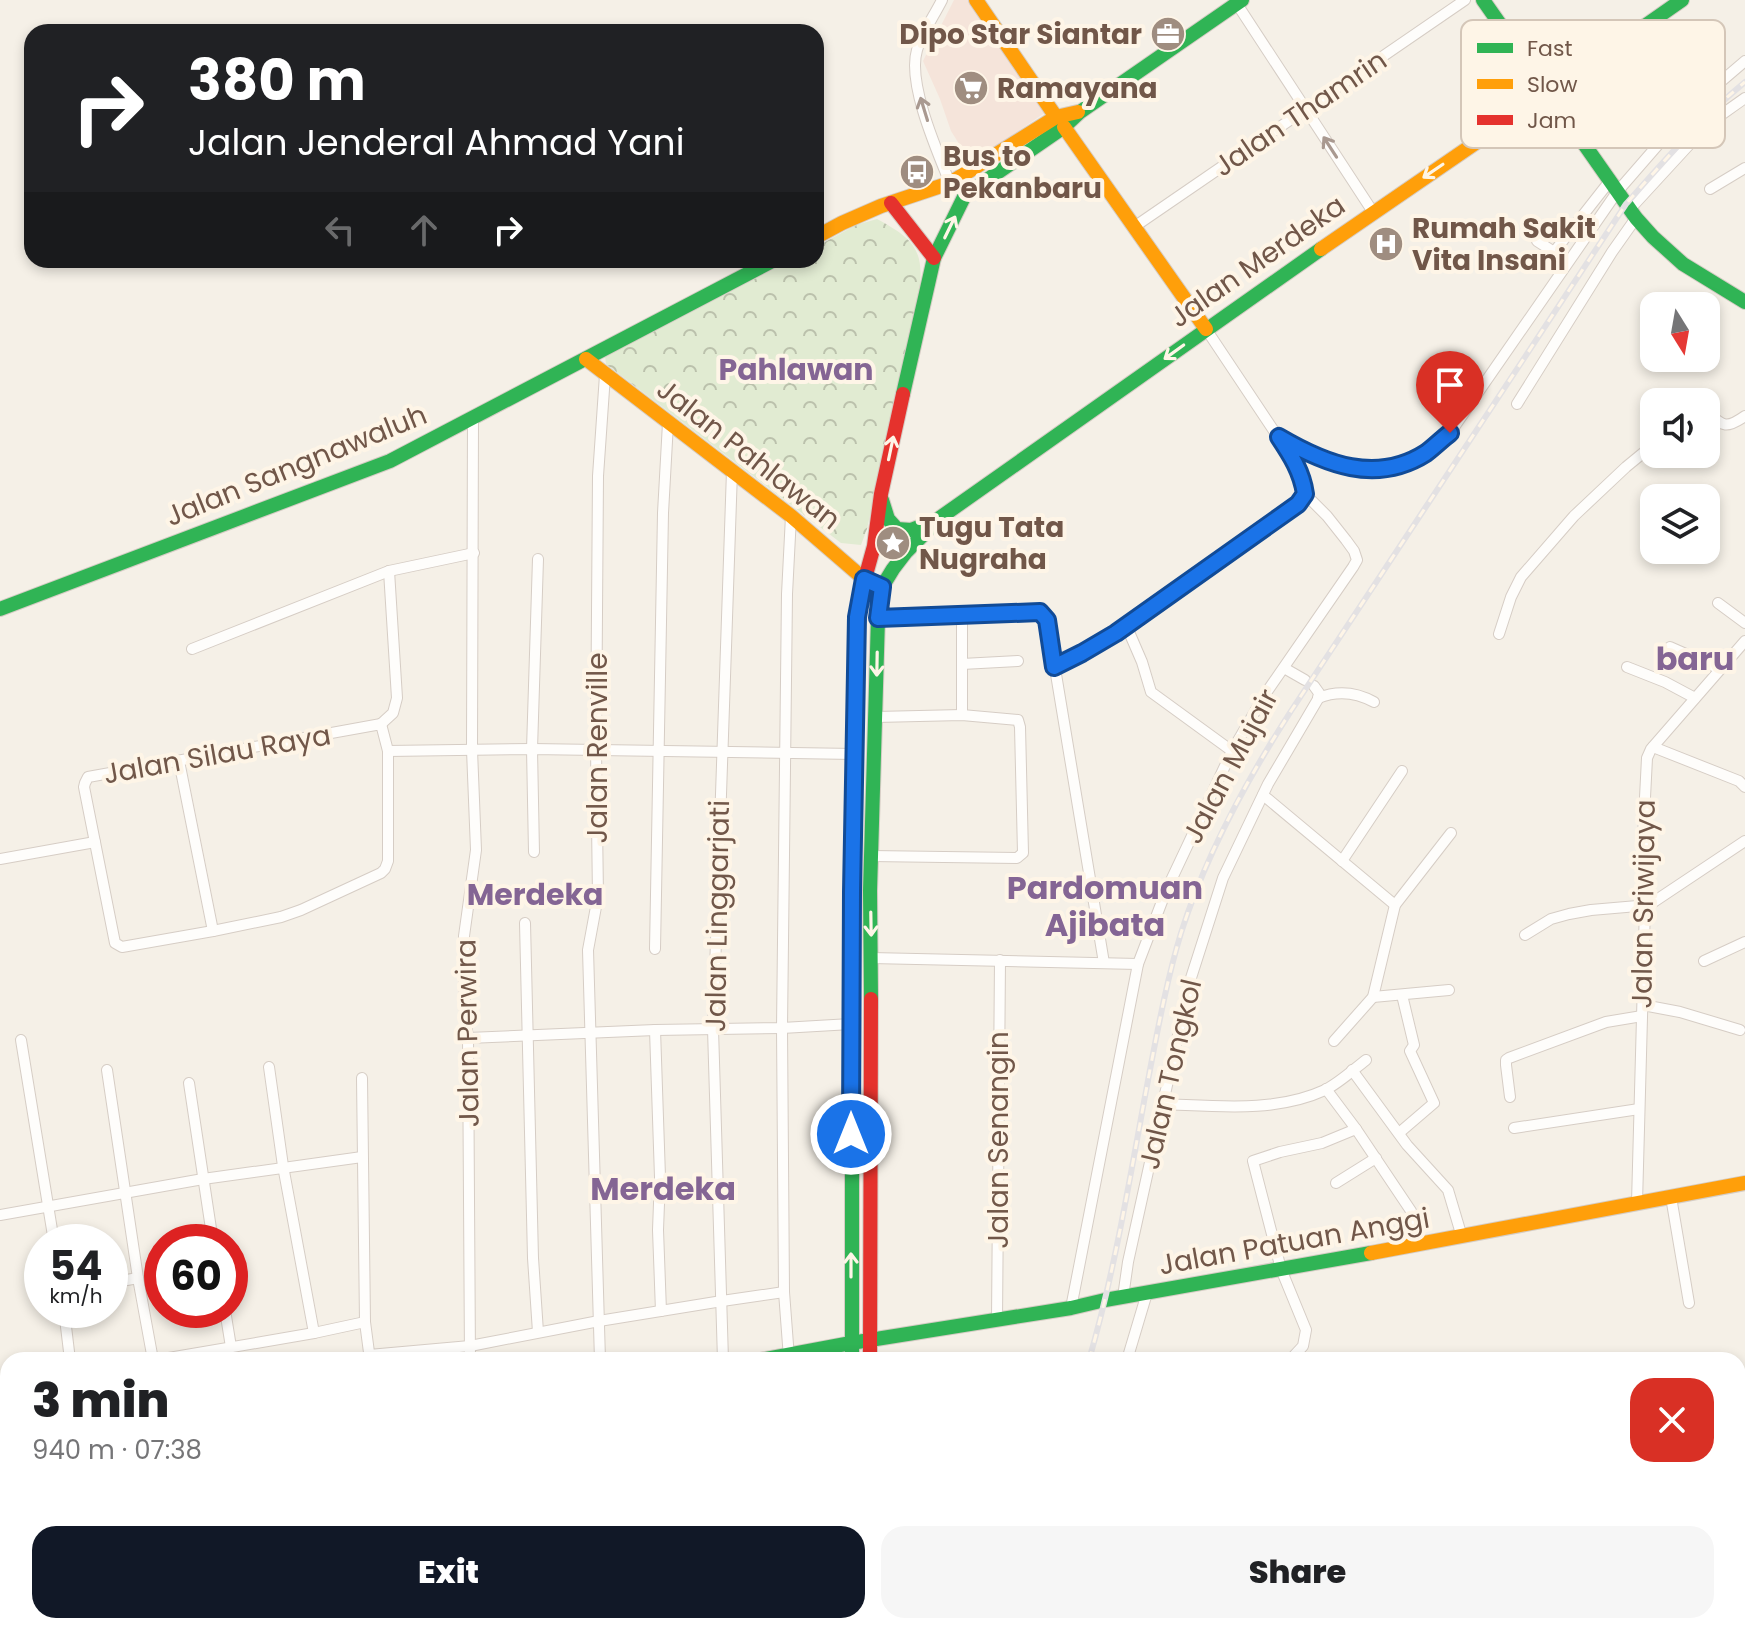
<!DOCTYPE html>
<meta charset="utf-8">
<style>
body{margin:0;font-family:Poppins,sans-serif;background:#f6f6f6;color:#202124;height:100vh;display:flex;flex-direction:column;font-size:30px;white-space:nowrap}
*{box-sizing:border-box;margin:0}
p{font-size:26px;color:#757577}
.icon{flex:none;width:44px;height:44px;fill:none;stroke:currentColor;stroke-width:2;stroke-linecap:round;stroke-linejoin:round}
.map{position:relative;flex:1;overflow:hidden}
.side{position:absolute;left:0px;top:1352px;width:1746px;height:282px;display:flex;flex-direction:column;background:#fff;border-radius:24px 24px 0 0;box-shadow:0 4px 12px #0003}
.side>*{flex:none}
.hud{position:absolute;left:24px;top:24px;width:800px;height:244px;border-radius:24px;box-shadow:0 4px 12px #0003;background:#202124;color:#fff;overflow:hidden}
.needle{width:52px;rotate:169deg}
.tools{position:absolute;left:1640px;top:292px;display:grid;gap:16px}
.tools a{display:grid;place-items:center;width:80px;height:80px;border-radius:16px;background:#fff;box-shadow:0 4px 12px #0003;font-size:40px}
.speed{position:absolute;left:24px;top:1224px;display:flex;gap:16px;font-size:40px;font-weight:700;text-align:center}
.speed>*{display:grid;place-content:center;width:104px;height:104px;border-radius:50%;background:#fff;box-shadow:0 4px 12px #0003;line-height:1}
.speed small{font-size:20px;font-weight:400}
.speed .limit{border:12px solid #d22;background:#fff;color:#111}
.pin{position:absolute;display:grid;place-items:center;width:68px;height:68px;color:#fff;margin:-82px -34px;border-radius:50% 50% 50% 0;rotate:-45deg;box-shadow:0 0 8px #0007}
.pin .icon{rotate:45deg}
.me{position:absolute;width:88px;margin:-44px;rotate:0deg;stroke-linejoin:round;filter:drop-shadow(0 0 6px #0008)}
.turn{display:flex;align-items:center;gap:28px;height:168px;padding:0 32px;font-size:36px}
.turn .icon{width:104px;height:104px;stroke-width:2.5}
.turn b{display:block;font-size:56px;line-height:68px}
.lanes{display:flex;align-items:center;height:76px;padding:0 32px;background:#0003;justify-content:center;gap:40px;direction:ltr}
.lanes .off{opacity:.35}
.round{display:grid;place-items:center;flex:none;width:84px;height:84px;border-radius:24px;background:#f6f6f6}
.overview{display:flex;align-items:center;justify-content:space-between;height:136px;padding:0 32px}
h1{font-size:48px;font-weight:800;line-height:60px}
.button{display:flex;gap:16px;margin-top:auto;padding:16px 32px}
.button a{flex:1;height:92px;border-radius:24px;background:#111827;color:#fff;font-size:32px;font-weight:800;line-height:92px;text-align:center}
.button a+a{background:#f6f6f6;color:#202124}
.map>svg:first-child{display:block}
.commercial{fill:#f5e4da}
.grass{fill:#e1ebd2}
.park{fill:url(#park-crowns)}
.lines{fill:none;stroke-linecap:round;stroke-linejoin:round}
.street-casing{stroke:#d6cdc5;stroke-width:12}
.fast-casing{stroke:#d5ccc4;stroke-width:16}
.slow-casing{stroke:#d5ccc4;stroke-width:16}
.jam-casing{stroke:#d5ccc4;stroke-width:16}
.street{stroke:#fefdfb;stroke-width:10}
.fast{stroke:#30b455;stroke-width:14}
.slow{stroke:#ff9f0a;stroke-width:14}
.jam{stroke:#e5322d;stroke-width:14}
.rail-casing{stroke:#e3e1e3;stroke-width:6}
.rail{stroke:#fef5e7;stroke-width:3;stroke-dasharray:9;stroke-linecap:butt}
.oneway{stroke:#a99990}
.oneway2{stroke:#fef5e7}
.route-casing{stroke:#114b97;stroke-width:20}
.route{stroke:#1a73e8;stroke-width:14}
.labels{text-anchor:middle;stroke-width:8;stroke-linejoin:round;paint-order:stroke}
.poi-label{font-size:28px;font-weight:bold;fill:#715749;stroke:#fef5e7;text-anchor:start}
.street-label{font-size:28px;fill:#715749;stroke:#fef5e7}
.neighbourhood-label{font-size:30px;font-weight:bold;fill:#846594;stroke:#fef5e7}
.quarter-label{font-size:32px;font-weight:bold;fill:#846594;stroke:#fef5e7}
.key{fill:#fef5e7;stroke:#d4c6b8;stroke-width:2}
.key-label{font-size:22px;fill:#715749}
</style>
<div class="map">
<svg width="1745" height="1633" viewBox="0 0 1745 1633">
<defs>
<pattern id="park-crowns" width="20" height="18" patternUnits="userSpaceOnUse" patternTransform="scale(2)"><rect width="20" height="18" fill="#e1ebd2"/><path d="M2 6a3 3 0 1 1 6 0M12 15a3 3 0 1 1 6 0" fill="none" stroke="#bbc1ac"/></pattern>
</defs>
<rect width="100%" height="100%" fill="#f5f0e7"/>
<path class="commercial" d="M954 0H973L1046 112 971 163 951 131 940 99 923 61Z"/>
<path class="grass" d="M1014 1626H1244L1241 1633H1010Z"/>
<path class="park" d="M877 219C914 239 925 250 919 293L867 529 861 545 841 543 606 364 605 356 791 260H816V247L856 225Z"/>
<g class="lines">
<g class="street-casing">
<g id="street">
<path d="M942 0C934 16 922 33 917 50 907 83 937 151 950 183"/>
<path d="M1237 4 1373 212"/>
<path d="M1710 189 1745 168"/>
<path d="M1630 209 1699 134 1714 120 1745 98"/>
<path d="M1134 227 1465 0"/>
<path d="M1537 241 1554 252 1609 182"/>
<path d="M1517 404 1612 252 1636 218"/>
<path d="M1706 411C1723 426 1725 430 1745 416"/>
<path d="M1282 438C1327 465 1376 484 1425 453 1434 448 1442 440 1450 433L1617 192 1690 108 1745 61"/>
<path d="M1718 603 1745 623"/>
<path d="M962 614V715"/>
<path d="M878 618 1034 611 1040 612 1047 620 1104 963"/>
<path d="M1126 625 1142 662 1151 692 1232 751"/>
<path d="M1499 634 1511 597 1521 577 1574 516 1626 467 1654 444"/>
<path d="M1670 647 1720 669"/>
<path d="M192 649 389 571 474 553"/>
<path d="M962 664 1018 661"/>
<path d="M1054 667 1082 653 1116 633 1298 504 1305 494"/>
<path d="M1627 667 1665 682 1695 698"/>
<path d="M1284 668 1305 680"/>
<path d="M1318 698C1338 690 1356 692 1374 702"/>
<path d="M381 724 388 751V861L385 869 381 873 301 910 281 917 213 931 122 947 115 943 84 787 85 783 88 777Z"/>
<path d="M381 724 393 713 397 698 389 571"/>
<path d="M1653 747 1739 781 1745 787"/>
<path d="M388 751 532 749 854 754"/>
<path d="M179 761 213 931"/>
<path d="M1263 795 1395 905"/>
<path d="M534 852 532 749 538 559"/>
<path d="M871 856 1017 858 1023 853 1020 727 1018 720 962 715 876 717"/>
<path d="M0 859 95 842"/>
<path d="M1342 861 1402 771"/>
<path d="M525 923 533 1258 538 1332"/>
<path d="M1525 935 1551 919 1569 914 1591 910 1649 905 1745 841"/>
<path d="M655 949 663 513 668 423"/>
<path d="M871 958 1138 964"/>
<path d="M1704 961 1745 942"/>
<path d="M1373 997 1449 990"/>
<path d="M1643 1005 1680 1012 1740 1030"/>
<path d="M655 1030 660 1177 658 1230 661 1311"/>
<path d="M468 1038 655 1030 782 1028 851 1024"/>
<path d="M21 1040 54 1242"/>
<path d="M1334 1041 1373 997 1395 905 1451 833"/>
<path d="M269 1067 283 1166 314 1333"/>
<path d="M107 1070 138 1278 153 1360"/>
<path d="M1352 1070 1407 1145 1448 1190 1462 1237"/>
<path d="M362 1078 365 1322 370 1360"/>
<path d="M189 1083 213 1242"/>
<path d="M1326 1089 1356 1129 1411 1211 1414 1246"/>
<path d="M1510 1097 1506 1065V1060L1509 1058 1606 1022 1642 1016"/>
<path d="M1163 1104C1217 1106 1275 1113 1325 1090 1339 1083 1353 1070 1366 1060"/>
<path d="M1514 1128 1639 1109"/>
<path d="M1399 1133 1434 1103 1410 1051 1414 1045 1402 995"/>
<path d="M1336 1183 1376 1158"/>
<path d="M1671 1197 1689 1303"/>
<path d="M1637 1203 1645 906 1643 837 1647 758 1651 749 1745 641"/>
<path d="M0 1215 203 1179 362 1157"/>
<path d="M110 1283 138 1278"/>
<path d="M1123 1297 1128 1262 1190 981 1223 878 1268 784 1318 699 1319 693 1314 686"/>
<path d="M1071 1308 1138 964 1166 891 1232 751 1264 696 1353 567 1357 560 1354 551 1346 540 1327 516 1305 494 1296 464 1206 329"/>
<path d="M64 1310 70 1360"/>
<path d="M225 1310 231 1347"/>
<path d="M997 1320 1000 960"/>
<path d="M369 1355 470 1346 599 1321 722 1301 784 1292"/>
<path d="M789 1358 784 1292 782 1028 787 594 791 516"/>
<path d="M157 1360 314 1333 365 1322"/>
<path d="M470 1360 468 1038 465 1015 464 936 476 850 472 750 473 418"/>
<path d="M600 1360 588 950 598 896 596 749 598 476 605 375"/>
<path d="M723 1360 713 1029 732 471"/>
<path d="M1127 1360 1147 1293"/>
<path d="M1290 1360 1303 1346 1306 1330 1281 1269 1253 1161 1280 1152 1322 1143 1356 1129"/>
<path d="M0 1391 8 1390"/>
<path d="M1738 1402 1745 1401"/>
<path d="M0 1454 7 1502"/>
<path d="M1738 1516 1745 1515"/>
<path d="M1335 1626V1633"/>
<path d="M1462 1626 1464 1633"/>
<path d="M641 1633 643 1626"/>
<path d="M1001 1633 1005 1626"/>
<path d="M1255 1633 1258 1626"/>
<path d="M1695 1633 1733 1626"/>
</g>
</g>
<g class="fast-casing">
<g id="fast">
<path d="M1483 0 1636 218 1653 237 1683 264 1745 302"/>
<path d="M1576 74 1682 0"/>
<path d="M903 394 934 258 965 195 1064 127 1080 112 1242 0"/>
<path d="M882 500 888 519 897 529 911 530 929 523"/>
<path d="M0 609 390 461 774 260"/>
<path d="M871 999 870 891 878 618 882 587 893 569 906 552 941 517 1321 249"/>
<path d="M760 1360 851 1343 1071 1308 1105 1300 1371 1253"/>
<path d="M852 1360V892L855 721"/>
<path d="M831 1633 832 1626"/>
<path d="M844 1633 845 1626"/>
</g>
</g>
<g class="slow-casing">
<g id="slow">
<path d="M976 0 1056 117"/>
<path d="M1064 127 1206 329"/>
<path d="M816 237 842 223 881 206 950 183 1056 117 1078 112"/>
<path d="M1321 249 1576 74"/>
<path d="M586 359 791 516 864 579 871 582"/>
<path d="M1371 1253 1745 1183"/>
<path d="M0 1503 8 1501"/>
</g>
</g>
<g class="jam-casing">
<g id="jam">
<path d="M891 203 934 258"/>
<path d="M855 721 857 617 859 600 874 546 881 494 903 394"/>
<path d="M870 1360 871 999"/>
</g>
</g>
<use href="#street" class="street"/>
<use href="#fast" class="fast"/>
<use href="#slow" class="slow"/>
<use href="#jam" class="jam"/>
<g class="rail-casing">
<g id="rail">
<path d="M1089 1360C1116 1267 1131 1170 1149 1075 1158 1028 1167 979 1181 933 1206 854 1246 781 1291 711L1626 204C1664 161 1701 118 1745 82"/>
<path d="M951 1633 956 1626"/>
</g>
</g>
<use href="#rail" class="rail"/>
</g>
<defs><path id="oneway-shaft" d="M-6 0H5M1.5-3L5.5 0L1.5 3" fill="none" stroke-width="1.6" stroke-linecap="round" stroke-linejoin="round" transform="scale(2)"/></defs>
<g class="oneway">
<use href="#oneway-shaft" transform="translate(924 109) rotate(-107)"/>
<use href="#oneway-shaft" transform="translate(1330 147) rotate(-123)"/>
</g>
<g class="oneway2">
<use href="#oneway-shaft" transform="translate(1433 171) rotate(146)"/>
<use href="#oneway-shaft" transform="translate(950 227) rotate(-64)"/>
<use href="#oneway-shaft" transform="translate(1174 352) rotate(144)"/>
<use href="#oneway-shaft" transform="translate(891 448) rotate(-78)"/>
<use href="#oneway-shaft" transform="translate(877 664) rotate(91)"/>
<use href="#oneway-shaft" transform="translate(871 924) rotate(89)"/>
<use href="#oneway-shaft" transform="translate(851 1265) rotate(-90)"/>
</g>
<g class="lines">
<g class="route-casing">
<path id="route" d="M851 1134 852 892 857 617 864 579 882 587 878 618 1040 612 1047 620 1054 667 1082 653 1116 633 1298 504 1305 494C1302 472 1291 455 1279 437 1325 464 1376 485 1426 453 1434 447 1442 439 1450 433"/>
</g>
<use href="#route" class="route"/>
</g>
<defs>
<g id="office-disc" transform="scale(1.8)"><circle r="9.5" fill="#9f8d80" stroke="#fef5e7"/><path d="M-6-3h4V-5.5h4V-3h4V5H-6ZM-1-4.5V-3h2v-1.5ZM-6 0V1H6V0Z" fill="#fff"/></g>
<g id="supermarket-disc" transform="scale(1.8)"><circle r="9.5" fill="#9f8d80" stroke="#fef5e7"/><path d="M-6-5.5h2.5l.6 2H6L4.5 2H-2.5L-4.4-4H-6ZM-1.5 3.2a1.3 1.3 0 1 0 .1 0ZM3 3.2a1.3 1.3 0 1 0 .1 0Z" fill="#fff"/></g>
<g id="bus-disc" transform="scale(1.8)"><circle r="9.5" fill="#9f8d80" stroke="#fef5e7"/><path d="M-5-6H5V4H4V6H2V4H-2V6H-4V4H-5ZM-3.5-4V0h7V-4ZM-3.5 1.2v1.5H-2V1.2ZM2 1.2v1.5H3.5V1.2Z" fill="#fff"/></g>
<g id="hospital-disc" transform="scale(1.8)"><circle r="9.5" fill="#9f8d80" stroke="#fef5e7"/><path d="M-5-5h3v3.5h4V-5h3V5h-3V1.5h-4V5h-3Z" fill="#fff"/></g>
<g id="sight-disc" transform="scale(1.8)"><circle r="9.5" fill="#9f8d80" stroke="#fef5e7"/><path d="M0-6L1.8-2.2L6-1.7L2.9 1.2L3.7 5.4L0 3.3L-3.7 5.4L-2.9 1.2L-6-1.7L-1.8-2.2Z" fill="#fff"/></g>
</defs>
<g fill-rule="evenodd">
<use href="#office-disc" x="1168" y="34"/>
<use href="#supermarket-disc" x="971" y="88"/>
<use href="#bus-disc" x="917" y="172"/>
<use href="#hospital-disc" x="1386" y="244"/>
<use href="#sight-disc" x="893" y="543"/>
</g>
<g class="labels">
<g class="poi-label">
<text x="1142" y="44" text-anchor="end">Dipo Star Siantar</text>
<text x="997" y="98">Ramayana</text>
<text x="943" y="166">Bus to<tspan x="943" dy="32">Pekanbaru</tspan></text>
<text x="1412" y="238">Rumah Sakit<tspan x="1412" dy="32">Vita Insani</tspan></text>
<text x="919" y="537">Tugu Tata<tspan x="919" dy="32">Nugraha</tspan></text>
</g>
<g class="street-label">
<text transform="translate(1300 113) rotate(-34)" y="10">Jalan Thamrin</text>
<text transform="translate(1257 261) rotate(-35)" y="10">Jalan Merdeka</text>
<text transform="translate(749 454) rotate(38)" y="10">Jalan Pahlawan</text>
<text transform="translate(296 465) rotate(-22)" y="10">Jalan Sangnawaluh</text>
<text transform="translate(597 748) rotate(-90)" y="10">Jalan Renville</text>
<text transform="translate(217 754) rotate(-10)" y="10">Jalan Silau Raya</text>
<text transform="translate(1230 766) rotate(-62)" y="10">Jalan Mujair</text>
<text transform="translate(1643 904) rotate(-89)" y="10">Jalan Sriwijaya</text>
<text transform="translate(717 916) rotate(-89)" y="10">Jalan Linggarjati</text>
<text transform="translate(467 1033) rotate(-91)" y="10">Jalan Perwira</text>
<text transform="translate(1170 1074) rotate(-77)" y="10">Jalan Tongkol</text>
<text transform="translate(998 1140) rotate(-90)" y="10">Jalan Senangin</text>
<text transform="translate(1294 1241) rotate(-10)" y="10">Jalan Patuan Anggi</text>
</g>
<g class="neighbourhood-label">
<text x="796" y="380">Pahlawan</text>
<text x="535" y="905">Merdeka</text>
</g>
<g class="quarter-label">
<text x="1695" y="670">baru</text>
<text x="1105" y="899">Pardomuan<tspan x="1105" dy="37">Ajibata</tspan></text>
<text x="663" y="1200">Merdeka</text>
</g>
</g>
<rect x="1461" y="20" width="264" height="128" rx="12" class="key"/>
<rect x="1477" y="43" width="36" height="10" fill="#30b455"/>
<rect x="1477" y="79" width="36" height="10" fill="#ff9f0a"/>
<rect x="1477" y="115" width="36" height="10" fill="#e5322d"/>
<g class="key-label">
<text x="1527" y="56">Fast</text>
<text x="1527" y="92">Slow</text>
<text x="1527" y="128">Jam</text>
</g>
</svg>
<div class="tools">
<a><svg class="needle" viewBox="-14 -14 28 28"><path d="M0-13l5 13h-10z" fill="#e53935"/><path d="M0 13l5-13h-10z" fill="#757577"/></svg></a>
<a><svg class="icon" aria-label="sound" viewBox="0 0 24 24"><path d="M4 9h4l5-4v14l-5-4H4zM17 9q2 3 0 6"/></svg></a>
<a><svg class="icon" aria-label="layers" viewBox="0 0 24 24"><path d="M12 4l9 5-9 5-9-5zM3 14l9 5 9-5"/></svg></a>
</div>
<div class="speed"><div>54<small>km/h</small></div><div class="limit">60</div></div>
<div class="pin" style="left:1450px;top:433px;background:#d93025"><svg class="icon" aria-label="arrive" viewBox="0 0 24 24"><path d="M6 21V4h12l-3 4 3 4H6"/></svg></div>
<svg class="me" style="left:851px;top:1134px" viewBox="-20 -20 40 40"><circle r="17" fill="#1a73e8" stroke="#fff" stroke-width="3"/><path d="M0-11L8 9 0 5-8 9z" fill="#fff"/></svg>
<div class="hud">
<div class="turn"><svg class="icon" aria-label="right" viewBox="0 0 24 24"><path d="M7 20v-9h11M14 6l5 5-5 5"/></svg><div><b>380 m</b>Jalan Jenderal Ahmad Yani</div></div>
<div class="lanes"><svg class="icon off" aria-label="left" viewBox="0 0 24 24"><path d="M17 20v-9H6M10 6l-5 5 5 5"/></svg><svg class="icon off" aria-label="ahead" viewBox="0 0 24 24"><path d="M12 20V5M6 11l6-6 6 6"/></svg><svg class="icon" aria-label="right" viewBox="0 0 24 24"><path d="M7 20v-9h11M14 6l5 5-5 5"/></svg></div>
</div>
<section class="side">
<div class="overview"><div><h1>3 min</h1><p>940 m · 07:38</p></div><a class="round" style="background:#d93025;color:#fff"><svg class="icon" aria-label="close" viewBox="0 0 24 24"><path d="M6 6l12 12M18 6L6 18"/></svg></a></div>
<div class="button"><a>Exit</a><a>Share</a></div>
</section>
</div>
